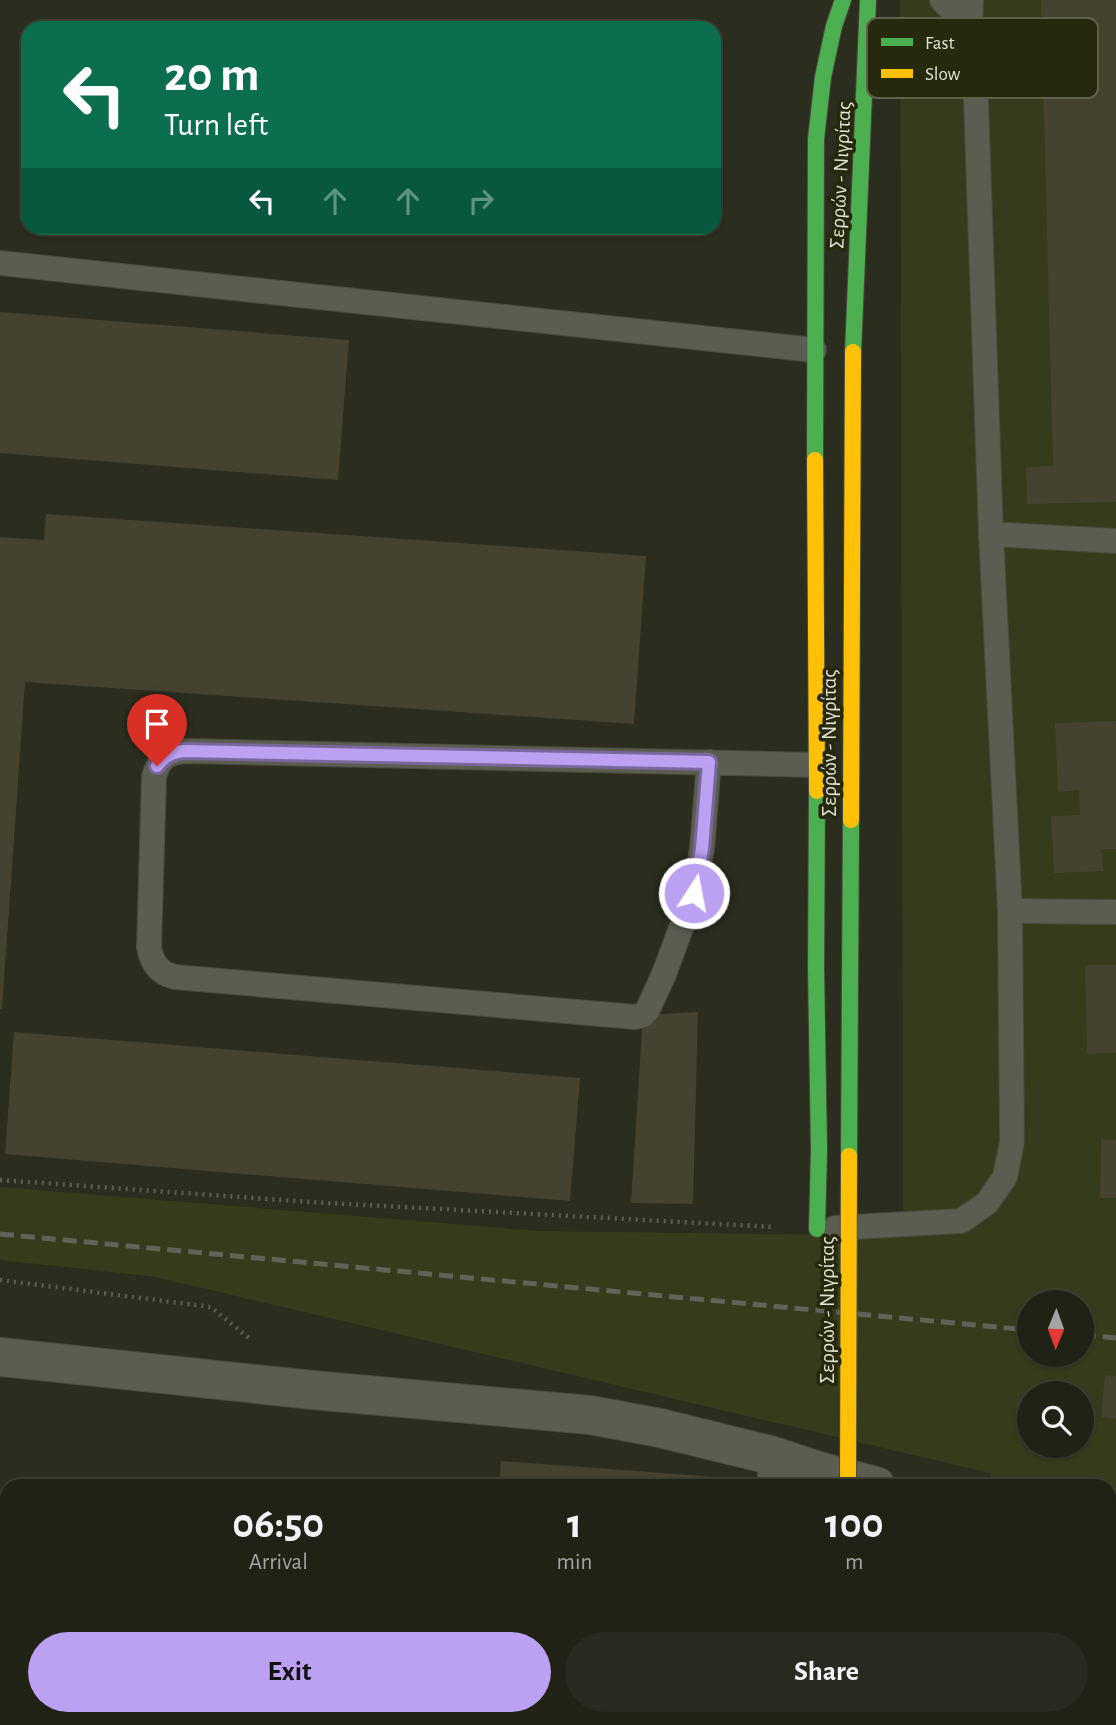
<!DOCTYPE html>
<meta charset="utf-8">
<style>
body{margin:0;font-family:"Alegreya Sans",sans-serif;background:#282a1f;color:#f1f3f6;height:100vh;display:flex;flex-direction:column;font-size:26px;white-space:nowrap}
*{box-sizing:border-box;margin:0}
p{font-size:23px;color:#a2a4a1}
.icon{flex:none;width:38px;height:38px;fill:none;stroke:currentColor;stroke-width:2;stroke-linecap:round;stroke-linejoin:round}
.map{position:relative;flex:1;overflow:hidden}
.panel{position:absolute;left:0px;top:1479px;width:1116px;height:247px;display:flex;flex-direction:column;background:#202216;border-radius:21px 21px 0 0;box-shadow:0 2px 5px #0004,0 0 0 2px #3d3f35}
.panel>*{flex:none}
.guide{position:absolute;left:21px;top:21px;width:700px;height:214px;border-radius:21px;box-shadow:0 2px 5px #0004,0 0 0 2px #3d3f35;background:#0b6e4f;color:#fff;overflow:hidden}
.needle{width:46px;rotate:181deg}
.tools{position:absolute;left:1017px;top:1290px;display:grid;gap:14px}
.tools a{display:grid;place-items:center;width:77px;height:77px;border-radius:50%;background:#202216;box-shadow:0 2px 5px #0004,0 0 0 2px #3d3f35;font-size:35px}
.pin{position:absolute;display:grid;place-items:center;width:60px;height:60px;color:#fff;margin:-72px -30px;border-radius:50% 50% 50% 0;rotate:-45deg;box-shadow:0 0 7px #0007}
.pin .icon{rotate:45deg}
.me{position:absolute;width:77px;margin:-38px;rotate:11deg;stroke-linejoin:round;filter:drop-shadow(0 0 5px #0008)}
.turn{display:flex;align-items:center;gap:24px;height:147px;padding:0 28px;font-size:32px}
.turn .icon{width:91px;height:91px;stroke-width:2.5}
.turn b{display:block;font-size:49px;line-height:60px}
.lanes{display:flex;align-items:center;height:66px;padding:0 28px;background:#0003;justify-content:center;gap:35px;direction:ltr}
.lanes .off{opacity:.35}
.eta{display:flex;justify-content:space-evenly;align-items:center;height:119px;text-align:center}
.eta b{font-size:42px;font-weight:600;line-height:49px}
.action{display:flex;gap:14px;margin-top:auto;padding:14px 28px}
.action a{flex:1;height:80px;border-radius:42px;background:#bca0f2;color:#111;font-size:28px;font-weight:600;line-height:80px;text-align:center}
.action a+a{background:#282a1f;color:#f1f3f6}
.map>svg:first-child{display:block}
.built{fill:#363b1b;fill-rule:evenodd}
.building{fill:#464230}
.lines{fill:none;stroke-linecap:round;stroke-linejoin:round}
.lane-casing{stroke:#484a3d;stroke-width:26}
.street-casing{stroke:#484a3d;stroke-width:40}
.fast-casing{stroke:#484a3d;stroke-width:18}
.slow-casing{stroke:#484a3d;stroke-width:18}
.path{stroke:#5d5f55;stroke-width:4.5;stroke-dasharray:2 5;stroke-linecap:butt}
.lane{stroke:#5b5d51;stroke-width:24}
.street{stroke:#5b5d51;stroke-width:38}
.fast{stroke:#4caf50;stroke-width:16}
.slow{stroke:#ffc107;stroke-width:16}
.rail{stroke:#616358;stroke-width:5;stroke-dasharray:14 7;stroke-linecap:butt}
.slow-bridge-casing{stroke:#484a3d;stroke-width:18;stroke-linecap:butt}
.slow-bridge{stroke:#ffc107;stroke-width:16}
.route-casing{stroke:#7a689d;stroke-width:18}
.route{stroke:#bca0f2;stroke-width:12}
.labels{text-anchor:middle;stroke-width:7;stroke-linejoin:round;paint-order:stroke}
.street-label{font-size:21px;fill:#e0e3d3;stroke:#26290e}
.key{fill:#26290e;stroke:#5e6149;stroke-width:2}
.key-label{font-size:19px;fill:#e0e3d3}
</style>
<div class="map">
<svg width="1116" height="1725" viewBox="0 0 1116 1725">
<rect width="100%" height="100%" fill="#2b2d1e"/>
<path class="built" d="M900 0H1116V1725H1073L1071 1719 1110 1718V1486H994L990 1473 155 1277 0 1260V1187L540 1231 903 1236ZM1029 1302H1082V1354H1029ZM1029 1393H1082V1446H1029Z"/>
<g class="building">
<path d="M1041 0H1116V502L1027 504 1026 467 1053 466Z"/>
<path d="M0 312 349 340 338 480 0 453Z"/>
<path d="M46 514 646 556 634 724 25 682 2 1009H0V537L44 540Z"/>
<path d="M1116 721V849H1102L1103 871 1054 873 1051 816 1080 815 1079 790 1058 792 1055 723Z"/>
<path d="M1085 965H1116V1053L1087 1054Z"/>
<path d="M698 1012 693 1204 631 1203 643 1015Z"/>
<path d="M14 1032 580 1078 570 1201 5 1154Z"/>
<path d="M1101 1139 1116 1140V1198H1100Z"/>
<path d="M1105 1375 1116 1376V1419L1101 1417Z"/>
<path d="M501 1461 716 1477 715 1486H499Z"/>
<path d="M482 1718H705L704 1725H481Z"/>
</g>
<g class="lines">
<g class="lane-casing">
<g id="lane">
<path d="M942 0 970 28"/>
<path d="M0 263 814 350"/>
<path d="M991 534 1116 541"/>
<path d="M709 762 702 849 694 893 664 974 648 1009 643 1015 635 1017 175 977C159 973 152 964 149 947L154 777C159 759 166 753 184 751L817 765"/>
<path d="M1010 911 1116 912"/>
<path d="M835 1228 961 1221 987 1203 1005 1177 1012 1142 1010 911 991 534 976 101 970 28 971 0"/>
<path d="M770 1455V1486"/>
<path d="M773 1718V1725"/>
<path d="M951 1718 952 1725"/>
</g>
</g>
<g class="street-casing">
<g id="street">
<path d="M0 1357 313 1390 590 1415 660 1428 770 1455 819 1471 876 1486"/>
<path d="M1110 1522 1116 1523"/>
</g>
</g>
<g class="fast-casing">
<g id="fast">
<path d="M853 352 868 0"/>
<path d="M815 460 816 139 823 77 834 26 843 0"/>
<path d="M817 791 816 968 819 1150 817 1229"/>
<path d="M849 1156 851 820"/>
<path d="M850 1718V1725"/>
</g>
</g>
<g class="slow-casing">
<g id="slow">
<path d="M815 460 817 791"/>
<path d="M851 820 853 352"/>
</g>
</g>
<g class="path">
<path d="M0 1180 310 1202 775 1227"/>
<path d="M0 1280 211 1307 250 1339"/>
</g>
<use href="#lane" class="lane"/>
<use href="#street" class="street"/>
<use href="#fast" class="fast"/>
<use href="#slow" class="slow"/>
<g class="rail">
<path d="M0 1234 1029 1330"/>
<path d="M1082 1335 1116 1338"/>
</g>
<g class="slow-bridge-casing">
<path id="slow-bridge" d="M848 1486 849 1156"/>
</g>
<use href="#slow-bridge" class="slow-bridge"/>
</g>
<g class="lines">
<g class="route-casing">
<path id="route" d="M157 766C165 756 172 752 184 751L709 762 702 849 694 893"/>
</g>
<use href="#route" class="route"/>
</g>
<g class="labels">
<g class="street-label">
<text transform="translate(840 175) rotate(-87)" y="7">Σερρών - Νιγρίτας</text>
<text transform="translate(829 743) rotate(-90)" y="7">Σερρών - Νιγρίτας</text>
<text transform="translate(827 1310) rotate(-90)" y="7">Σερρών - Νιγρίτας</text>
</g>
</g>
<rect x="867" y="18" width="231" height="80" rx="10" class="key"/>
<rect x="881" y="38" width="32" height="8" fill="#4caf50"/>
<rect x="881" y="69" width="32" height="9" fill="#ffc107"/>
<g class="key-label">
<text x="925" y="49">Fast</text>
<text x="925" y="80">Slow</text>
</g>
</svg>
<div class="tools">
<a><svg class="needle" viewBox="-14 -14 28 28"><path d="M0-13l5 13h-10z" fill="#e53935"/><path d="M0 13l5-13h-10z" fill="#a2a4a1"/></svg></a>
<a><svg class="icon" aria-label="search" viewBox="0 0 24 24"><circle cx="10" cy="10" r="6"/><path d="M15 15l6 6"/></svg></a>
</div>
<div class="pin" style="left:157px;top:766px;background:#d93025"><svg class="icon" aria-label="arrive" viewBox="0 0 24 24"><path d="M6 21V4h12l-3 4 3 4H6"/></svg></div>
<svg class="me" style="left:694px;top:893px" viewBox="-20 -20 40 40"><circle r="17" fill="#bca0f2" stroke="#fff" stroke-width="3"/><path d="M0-11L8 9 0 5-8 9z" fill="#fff"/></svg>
<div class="guide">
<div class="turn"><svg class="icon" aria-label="left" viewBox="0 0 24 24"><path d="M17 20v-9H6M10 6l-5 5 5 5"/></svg><div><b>20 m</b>Turn left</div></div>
<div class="lanes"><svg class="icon" aria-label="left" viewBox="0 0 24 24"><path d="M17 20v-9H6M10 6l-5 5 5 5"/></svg><svg class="icon off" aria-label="ahead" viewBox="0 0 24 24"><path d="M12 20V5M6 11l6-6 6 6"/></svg><svg class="icon off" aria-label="ahead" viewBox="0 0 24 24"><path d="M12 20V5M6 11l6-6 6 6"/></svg><svg class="icon off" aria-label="right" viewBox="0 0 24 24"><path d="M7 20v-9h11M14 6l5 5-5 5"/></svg></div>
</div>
<section class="panel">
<div class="eta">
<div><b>06:50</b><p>Arrival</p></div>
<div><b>1</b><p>min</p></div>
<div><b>100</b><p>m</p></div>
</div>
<div class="action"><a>Exit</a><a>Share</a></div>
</section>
</div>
